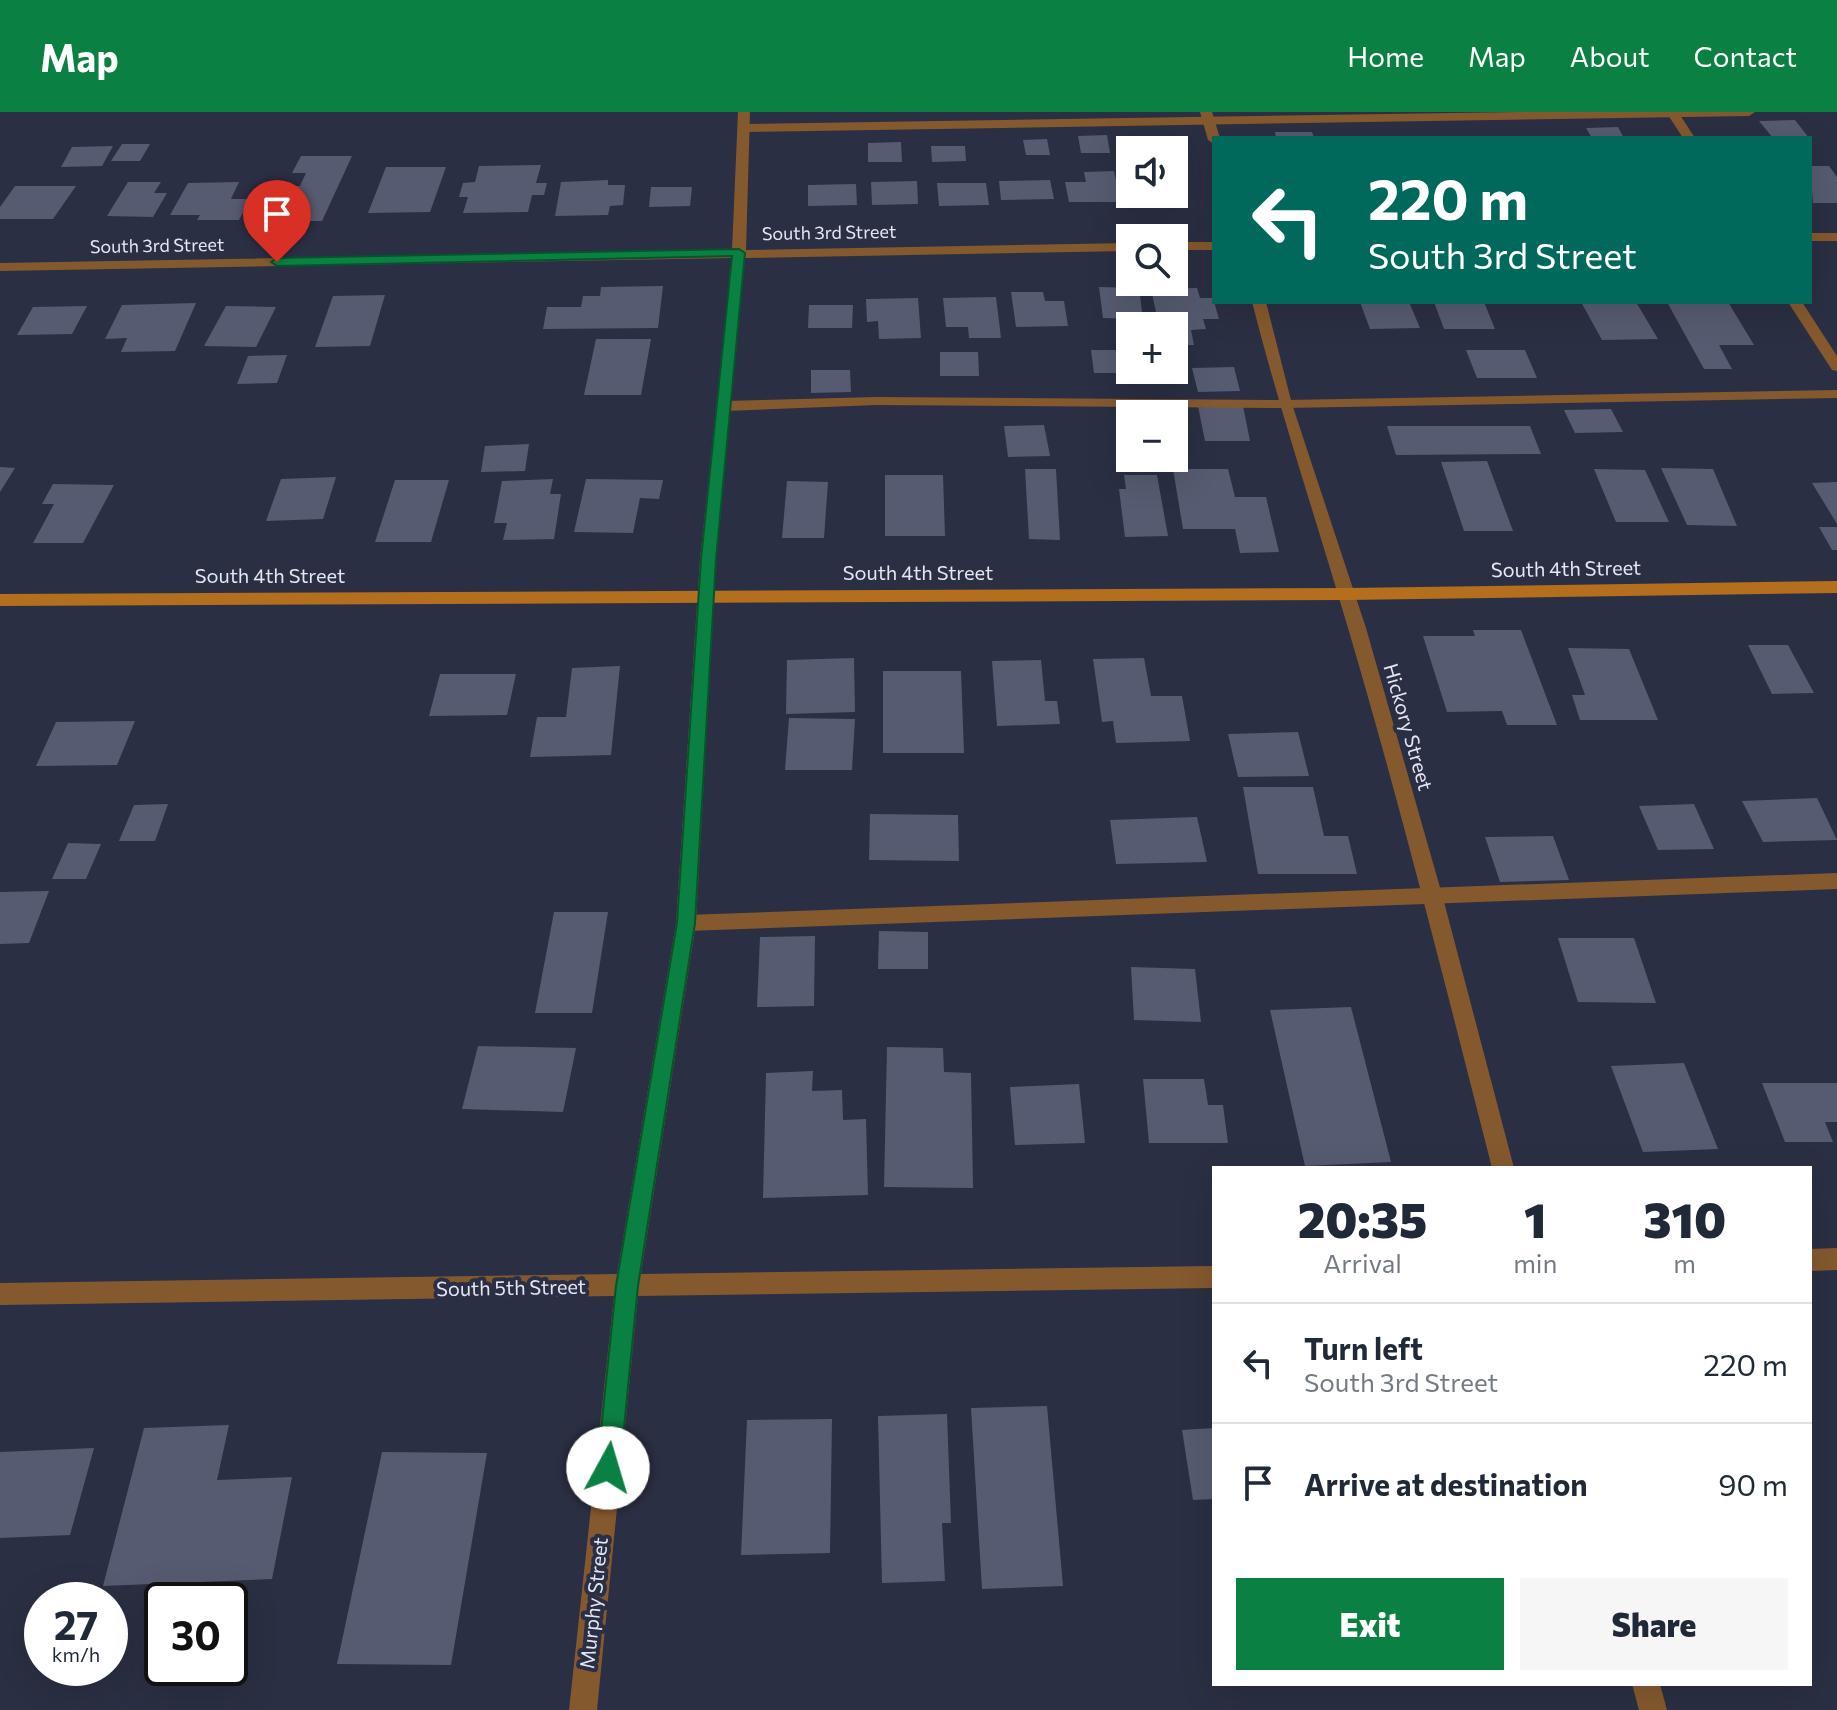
<!DOCTYPE html>
<meta charset="utf-8">
<style>
body{margin:0;font-family:Commissioner,sans-serif;background:#f6f6f7;color:#1f2937;height:100vh;display:flex;flex-direction:column;font-size:30px;white-space:nowrap}
*{box-sizing:border-box;margin:0}
p{font-size:26px;color:#747a83}
.icon{flex:none;width:44px;height:44px;fill:none;stroke:currentColor;stroke-width:2;stroke-linecap:round;stroke-linejoin:round}
.map{position:relative;flex:1;overflow:hidden}
.drawer{position:absolute;left:1212px;top:1054px;width:600px;height:520px;display:flex;flex-direction:column;background:#fff;border-radius:0px;box-shadow:0 8px 32px #0002}
.drawer>*{flex:none}
.guide{position:absolute;left:1212px;top:24px;width:600px;height:168px;border-radius:0px;box-shadow:0 8px 32px #0002;background:#00695c;color:#fff;overflow:hidden}
.controls{position:absolute;left:1116px;top:24px;display:grid;gap:16px}
.controls a{display:grid;place-items:center;width:72px;height:72px;border-radius:0px;background:#fff;box-shadow:0 8px 32px #0002;font-size:40px}
.speed{position:absolute;left:24px;top:1470px;display:flex;gap:16px;font-size:40px;font-weight:700;text-align:center}
.speed>*{display:grid;place-content:center;width:104px;height:104px;border-radius:50%;background:#fff;box-shadow:0 8px 32px #0002;line-height:1}
.speed small{font-size:20px;font-weight:400}
.speed .limit{border:4px solid #111;border-radius:12px;background:#fff;color:#111}
.pin{position:absolute;display:grid;place-items:center;width:68px;height:68px;color:#fff;margin:-82px -34px;border-radius:50% 50% 50% 0;rotate:-45deg;box-shadow:0 0 8px #0007}
.pin .icon{rotate:45deg}
.me{position:absolute;width:88px;margin:-44px;rotate:6deg;stroke-linejoin:round;filter:drop-shadow(0 0 6px #0008)}
.turn{display:flex;align-items:center;gap:28px;height:168px;padding:0 24px;font-size:36px}
.turn .icon{width:104px;height:104px;stroke-width:2.5}
.turn b{display:block;font-size:56px;line-height:68px}
.eta{display:flex;justify-content:space-evenly;align-items:center;height:136px;text-align:center}
.eta b{font-size:48px;font-weight:800;line-height:56px}
.cta{display:flex;gap:16px;margin-top:auto;padding:16px 24px}
.cta a{flex:1;height:92px;border-radius:0px;background:#0b8043;color:#fff;font-size:32px;font-weight:800;line-height:92px;text-align:center}
.cta a+a{background:#f6f6f7;color:#1f2937}
ul{padding:0;list-style:none}
li{display:flex;align-items:center;gap:24px;height:120px;padding:0 24px;border-top:2px solid #e0e1e3}
li div{flex:1}
li b{display:block;font-size:30px}
li em{font-style:normal}
header{display:flex;align-items:center;gap:48px;box-sizing:border-box;height:112px;padding:0 40px;background:#0b8043;color:#fff}
header strong{font-size:38px}
nav{display:flex;gap:44px;margin-inline-start:auto;font-size:28px}
.map>svg:first-child{display:block}
.building{fill:#565b71}
.lines{fill:none;stroke-linecap:round;stroke-linejoin:round}
.lane{fill:#85592e;fill-rule:evenodd}
.street{fill:#85592e;fill-rule:evenodd}
.secondary{fill:#b36e1e;fill-rule:evenodd}
.route{fill:#0b8043;stroke:#07532c;stroke-width:2}
.labels{text-anchor:middle;stroke-width:8;stroke-linejoin:round;paint-order:stroke}
.far-street-label{font-size:18px;fill:#e3e7f4;stroke:#2b2f43}
.street-label{font-size:20px;fill:#e3e7f4;stroke:#2b2f43}
</style>
<header>
<strong>Map</strong>
<nav><a>Home</a><a>Map</a><a>About</a><a>Contact</a></nav>
</header>
<div class="map">
<svg width="1837" height="1598" viewBox="0 0 1837 1598">
<rect width="100%" height="100%" fill="#2b2f43"/>
<g class="building">
<path d="M1795 8 1809 26H1773L1759 9Z"/>
<path d="M1618 15 1624 26H1592L1586 16Z"/>
<path d="M1275 20H1312L1314 26H1276Z"/>
<path d="M1107 23 1110 41H1081L1078 24Z"/>
<path d="M1047 27 1050 43H1026L1023 28Z"/>
<path d="M901 30 902 50H868V31Z"/>
<path d="M122 32H150L140 49H111Z"/>
<path d="M113 34 102 54 61 55 72 35Z"/>
<path d="M931 34H965L966 49 932 50Z"/>
<path d="M301 44H352L322 109H260L278 74H300L306 61H292Z"/>
<path d="M541 53 536 71H547L544 83H532L528 100 463 101 468 85H459L463 71 475 70 479 54Z"/>
<path d="M1810 54H1829L1837 65V91H1813Z"/>
<path d="M386 55H446L430 100 368 101Z"/>
<path d="M1114 59 1121 90H1069L1065 70H1086L1084 60Z"/>
<path d="M608 68V73H625L623 93 610 94 608 103 555 104 561 70Z"/>
<path d="M1050 68 1054 87 1001 88 999 69Z"/>
<path d="M917 69 918 92 872 93 871 70Z"/>
<path d="M128 70H161L154 81H167L153 105 107 104Z"/>
<path d="M239 70 231 87H250L239 108H197L200 103H170L188 71Z"/>
<path d="M937 71H986L989 93 939 94Z"/>
<path d="M856 72 857 93 808 94V73Z"/>
<path d="M15 74H76L53 107H0V95Z"/>
<path d="M651 75H692L690 94 649 95Z"/>
<path d="M1136 82H1176L1177 86 1137 87Z"/>
<path d="M663 174 658 216 543 217 547 195H581L583 184H600L601 175Z"/>
<path d="M1099 175 1139 176 1143 207 1103 206Z"/>
<path d="M1197 176 1200 186H1213L1219 207H1203L1206 217 1191 218 1194 233H1174V214H1159L1151 177Z"/>
<path d="M1011 180H1043L1045 189H1064L1068 214 1016 215Z"/>
<path d="M385 183 370 234 315 235 333 184Z"/>
<path d="M996 185 1001 226H969L968 215H946L943 186Z"/>
<path d="M918 186 921 226 879 227 878 209 867 210 866 187Z"/>
<path d="M1360 190H1409L1420 216 1370 217Z"/>
<path d="M1434 190H1484L1495 217H1444Z"/>
<path d="M1581 190H1636L1658 227 1602 228Z"/>
<path d="M1667 190H1728L1754 233H1719L1732 257H1704Z"/>
<path d="M196 191 175 239 121 240 127 226 105 227 122 193Z"/>
<path d="M809 193H853L852 216H808Z"/>
<path d="M87 194 72 222 17 223 33 195Z"/>
<path d="M226 194 276 195 256 235 204 234Z"/>
<path d="M596 227H651L641 283H584Z"/>
<path d="M1091 238H1121L1124 261H1094Z"/>
<path d="M1466 238H1525L1537 266H1477Z"/>
<path d="M940 240H978L979 264H940Z"/>
<path d="M287 243 277 271 237 272 248 244Z"/>
<path d="M1234 255 1240 279 1198 280 1192 256Z"/>
<path d="M811 258H850L851 280 811 281Z"/>
<path d="M1198 294H1243L1250 329H1205Z"/>
<path d="M1611 297 1623 320 1575 321 1564 298Z"/>
<path d="M1044 313 1050 344 1008 345 1004 314Z"/>
<path d="M1387 314H1530L1541 342 1396 343Z"/>
<path d="M529 332 525 359 481 360 485 334Z"/>
<path d="M1487 349 1513 419H1464L1441 350Z"/>
<path d="M0 355 15 356 0 380Z"/>
<path d="M1661 356 1713 357 1737 414 1687 413Z"/>
<path d="M1025 357H1056L1060 428 1029 427Z"/>
<path d="M1173 357H1228L1235 385H1266L1279 440 1240 441 1235 417H1183Z"/>
<path d="M1594 357 1645 358 1669 410H1616Z"/>
<path d="M885 363H943L945 424H885Z"/>
<path d="M1124 363H1157L1168 424 1125 425 1119 377H1126Z"/>
<path d="M336 365 323 407 266 409 281 367Z"/>
<path d="M553 367 550 382H561L554 427 503 428 507 411H494L502 369Z"/>
<path d="M586 367 663 368 659 387 640 386 633 421 574 420Z"/>
<path d="M395 368H449L431 430H375Z"/>
<path d="M787 369 828 370 824 426H782Z"/>
<path d="M1837 370V412L1812 371Z"/>
<path d="M53 372 114 373 83 431H33L54 392H42Z"/>
<path d="M1819 415H1837V438H1832Z"/>
<path d="M1473 518H1521L1557 613H1507L1502 599 1447 600 1423 524H1475Z"/>
<path d="M1748 533H1788L1814 581 1772 582Z"/>
<path d="M1568 536 1629 537 1658 608H1580L1572 583H1585Z"/>
<path d="M854 546 855 600 786 602 787 548Z"/>
<path d="M1144 546 1151 584H1182L1190 629 1116 631 1113 609 1102 610 1093 547Z"/>
<path d="M1041 548 1045 589H1057L1060 612 997 614 992 549Z"/>
<path d="M620 554 611 643 530 645 537 605H566L572 556Z"/>
<path d="M883 559H961L964 641H883Z"/>
<path d="M440 562H516L507 603 429 604Z"/>
<path d="M789 606 855 607 852 658H785Z"/>
<path d="M135 609 117 653 36 654 56 610Z"/>
<path d="M1298 620 1309 664 1238 665 1228 622Z"/>
<path d="M1243 675H1313L1324 724H1348L1357 762H1258Z"/>
<path d="M1817 686 1837 728 1763 730 1742 689Z"/>
<path d="M168 692 155 729H119L134 693Z"/>
<path d="M1694 692 1714 737 1658 738 1639 694Z"/>
<path d="M870 702 958 703 959 749 869 748Z"/>
<path d="M1197 705 1207 750 1116 752 1110 708Z"/>
<path d="M1553 724 1569 768 1500 770 1485 725Z"/>
<path d="M68 731 101 732 86 767H52Z"/>
<path d="M49 779 29 831 0 832V780Z"/>
<path d="M554 800H608L592 901H535Z"/>
<path d="M879 819 928 820V857H878Z"/>
<path d="M815 824 814 894 757 895 760 825Z"/>
<path d="M1558 826H1634L1656 891 1578 890Z"/>
<path d="M1131 855 1195 857 1201 910 1134 908Z"/>
<path d="M1351 895 1391 1050 1305 1054 1270 898Z"/>
<path d="M478 934 576 936 563 1000 462 997Z"/>
<path d="M887 935 943 936 944 960 971 961 973 1076 884 1075Z"/>
<path d="M1684 951 1718 1037 1643 1040 1611 954Z"/>
<path d="M813 959 812 979 842 978 843 1008 866 1007 868 1083 763 1086 766 961Z"/>
<path d="M1143 967H1204L1208 993H1223L1228 1031H1149Z"/>
<path d="M1762 971H1837V1010H1825L1833 1030H1785Z"/>
<path d="M1079 972 1085 1031 1015 1033 1010 975Z"/>
<path d="M1047 1294 1063 1474 982 1477 971 1296Z"/>
<path d="M947 1302 951 1411H942L945 1469 882 1471 878 1304Z"/>
<path d="M832 1307 830 1441 741 1443 747 1308Z"/>
<path d="M229 1313 217 1368 292 1365 272 1467 103 1474 144 1316Z"/>
<path d="M1214 1316V1387L1193 1388 1182 1318Z"/>
<path d="M94 1336 70 1423 0 1426V1340Z"/>
<path d="M382 1340 487 1341 451 1553 337 1552Z"/>
</g>
<g class="lines">
<g class="lane">
<path d="M1520 0H1755L1749 4 743 20 737 16 743 12Z"/>
<path d="M1837 278V286L1285 296 876 293 725 299 717 294 725 289 876 285 1285 288Z"/>
<path d="M1837 761V777L686 819 679 817 676 811 679 805 686 803Z"/>
</g>
<g class="street">
<path d="M738 0H750L746 138 1130 131V139L745 146 716 447 696 811 641 1162 1214 1154V1176L638 1184 597 1598H569L614 1184 0 1193V1171L617 1162 676 811 700 447 732 146 0 159V151L732 138Z"/>
<path d="M1200 0H1212L1220 26H1214V32L1208 28Z"/>
<path d="M1666 0H1678L1695 26H1683Z"/>
<rect x="1810" y="121" width="27" height="8"/>
<rect x="1174" y="130" width="40" height="8"/>
<path d="M1252 190H1266L1292 292 1366 516 1443 786 1514 1056H1492C1446 876 1401 695 1348 516 1316 407 1280 300 1252 190Z"/>
<path d="M1788 190H1802L1837 244V259L1832 258Z"/>
<path d="M1837 1136V1158L1810 1159V1137Z"/>
<path d="M1632 1572H1660L1667 1598H1639Z"/>
</g>
<path class="secondary" d="M1837 469V481L1347 488 0 494V482L1347 476Z"/>
</g>
<path class="route" d="M739 137 745 141 716 447 695 811 638 1174 620 1356 617 1364 608 1367 600 1364 597 1356 616 1174 677 811 701 447 732 144 277 154 271 150 277 146Z"/>
<g class="labels">
<g class="far-street-label">
<text transform="translate(829 121) rotate(-1)" y="6">South 3rd Street</text>
<text transform="translate(157 134) rotate(-1)" y="6">South 3rd Street</text>
</g>
<g class="street-label">
<text transform="translate(1566 457) rotate(-1)" y="7">South 4th Street</text>
<text x="918" y="468">South 4th Street</text>
<text x="270" y="471">South 4th Street</text>
<text transform="translate(1408 615) rotate(74)" y="7">Hickory Street</text>
<text transform="translate(511 1176) rotate(-1)" y="7">South 5th Street</text>
<text transform="translate(594 1491) rotate(-84)" y="7">Murphy Street</text>
</g>
</g>
</svg>
<div class="controls">
<a><svg class="icon" aria-label="sound" viewBox="0 0 24 24"><path d="M4 9h4l5-4v14l-5-4H4zM17 9q2 3 0 6"/></svg></a>
<a><svg class="icon" aria-label="search" viewBox="0 0 24 24"><circle cx="10" cy="10" r="6"/><path d="M15 15l6 6"/></svg></a>
<a>+</a>
<a>−</a>
</div>
<div class="speed"><div>27<small>km/h</small></div><div class="limit">30</div></div>
<div class="pin" style="left:277px;top:150px;background:#d93025"><svg class="icon" aria-label="arrive" viewBox="0 0 24 24"><path d="M6 21V4h12l-3 4 3 4H6"/></svg></div>
<svg class="me" style="left:608px;top:1356px" viewBox="-20 -20 40 40"><circle r="19" fill="#fff"/><path d="M0-13L10 11 0 6-10 11z" fill="#0b8043"/></svg>
<div class="guide">
<div class="turn"><svg class="icon" aria-label="left" viewBox="0 0 24 24"><path d="M17 20v-9H6M10 6l-5 5 5 5"/></svg><div><b>220 m</b>South 3rd Street</div></div>
</div>
<section class="drawer">
<div class="eta">
<div><b>20:35</b><p>Arrival</p></div>
<div><b>1</b><p>min</p></div>
<div><b>310</b><p>m</p></div>
</div>
<ul>
<li><svg class="icon" aria-label="left" viewBox="0 0 24 24"><path d="M17 20v-9H6M10 6l-5 5 5 5"/></svg><div><b>Turn left</b><p>South 3rd Street</p></div><em>220 m</em></li>
<li><svg class="icon" aria-label="arrive" viewBox="0 0 24 24"><path d="M6 21V4h12l-3 4 3 4H6"/></svg><div><b>Arrive at destination</b></div><em>90 m</em></li>
</ul>
<div class="cta"><a>Exit</a><a>Share</a></div>
</section>
</div>
